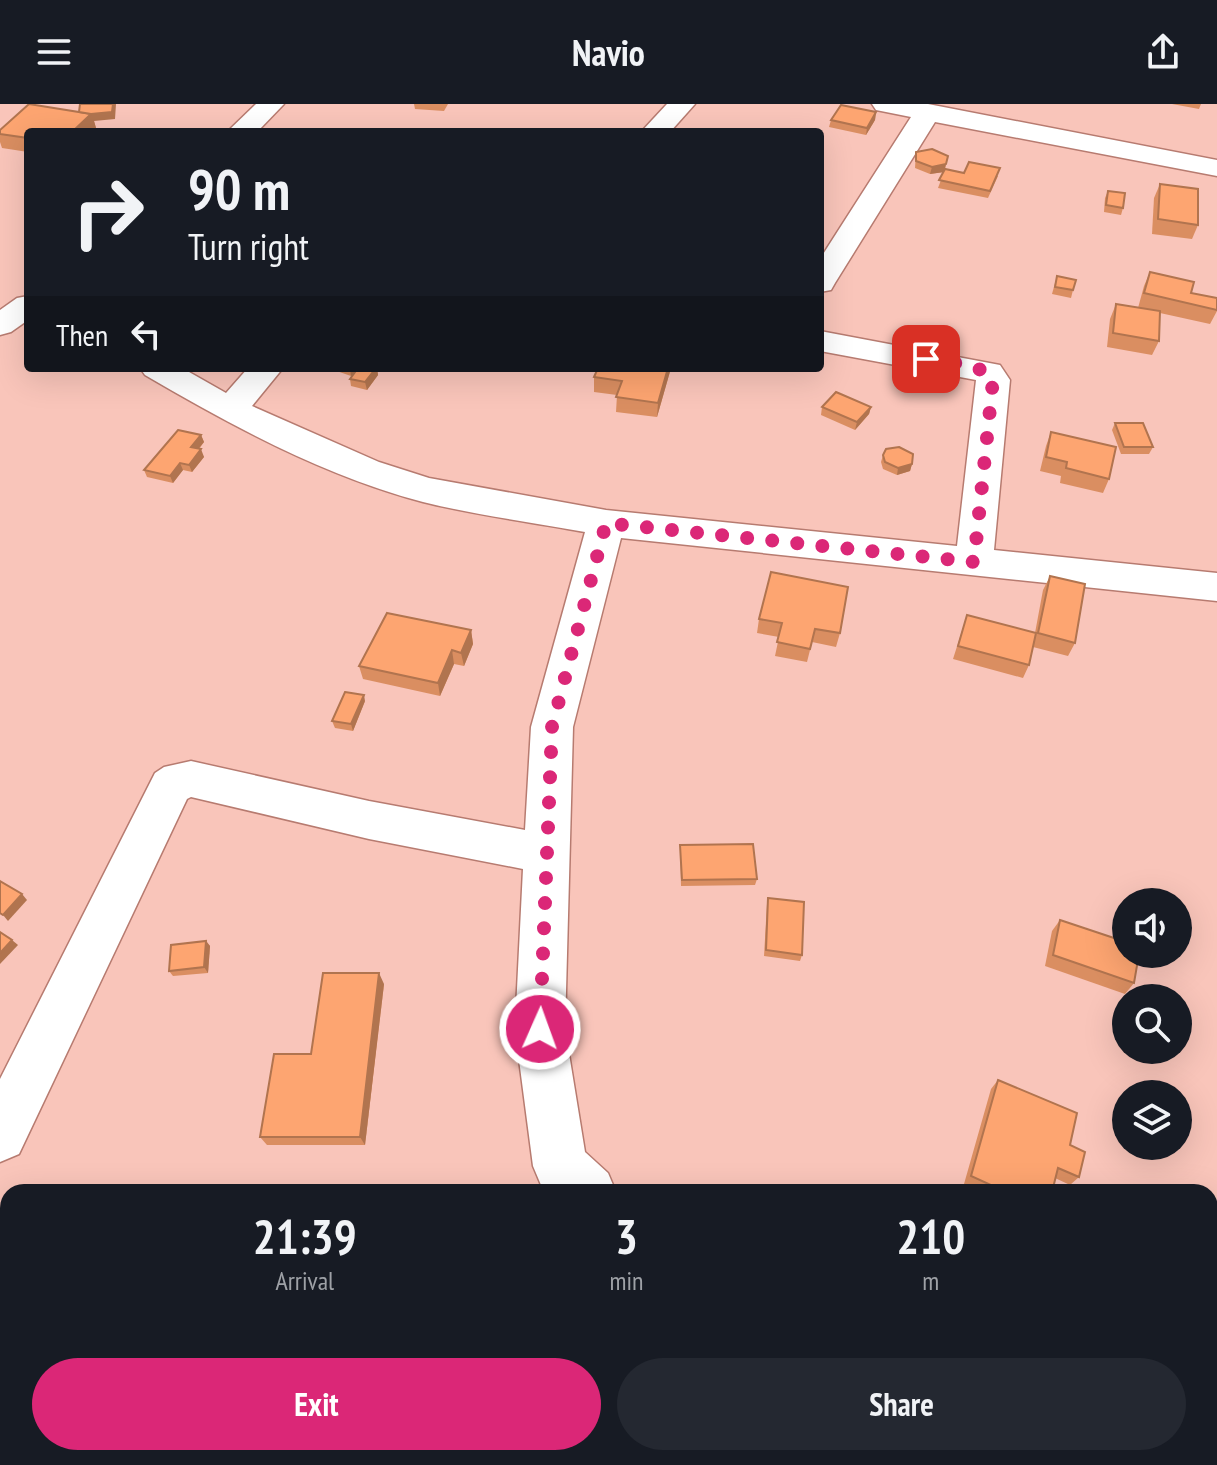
<!DOCTYPE html>
<style>
body{margin:0;font-family:"PT Sans Narrow",sans-serif;background:#242831;color:#f1f3f6;height:100vh;display:flex;flex-direction:column;font-size:30px;white-space:nowrap}
*{box-sizing:border-box;margin:0}
p{font-size:26px;color:#9ea1a6}
.icon{flex:none;width:44px;height:44px;fill:none;stroke:currentColor;stroke-width:2;stroke-linecap:round;stroke-linejoin:round}
.map{position:relative;flex:1;overflow:hidden}
.side{position:absolute;left:0px;top:1080px;width:1218px;height:282px;display:flex;flex-direction:column;background:#171b24;border-radius:24px 24px 0 0;box-shadow:0 8px 32px #0002}
.side>*{flex:none}
.top-card{position:absolute;left:24px;top:24px;width:800px;height:244px;border-radius:8px;box-shadow:0 8px 32px #0002;background:#171b24;color:#f1f3f6;overflow:hidden}
.fabs{position:absolute;left:1112px;top:784px;display:grid;gap:16px}
.fabs a{display:grid;place-items:center;width:80px;height:80px;border-radius:50%;background:#171b24;box-shadow:0 8px 32px #0002;font-size:40px}
.pin{position:absolute;display:grid;place-items:center;width:68px;height:68px;color:#fff;margin:-34px;border-radius:16px;box-shadow:0 4px 12px #0006}
.me{position:absolute;width:88px;margin:-44px;rotate:2deg;stroke-linejoin:round;filter:drop-shadow(0 0 6px #0008)}
.turn{display:flex;align-items:center;gap:28px;height:168px;padding:0 32px;font-size:36px}
.turn .icon{width:104px;height:104px;stroke-width:2.5}
.turn b{display:block;font-size:56px;line-height:68px}
.then{display:flex;align-items:center;height:76px;padding:0 32px;background:#0003;gap:16px;font-size:30px}
.eta{display:flex;justify-content:space-evenly;align-items:center;height:136px;text-align:center}
.eta b{font-size:48px;font-weight:600;line-height:56px}
.action{display:flex;gap:16px;margin-top:auto;padding:16px 32px}
.action a{flex:1;height:92px;border-radius:48px;background:#db2777;color:#fff;font-size:32px;font-weight:600;line-height:92px;text-align:center}
.action a+a{background:#242831;color:#f1f3f6}
header{display:flex;justify-content:space-between;align-items:center;height:104px;padding:0 32px;background:#171b24;font-size:36px;font-weight:600}
.map>svg:first-child{display:block}
.lines{fill:none;stroke-linecap:round;stroke-linejoin:round}
.minor-casing{stroke:#b77b70;stroke-width:3}
.minor{fill:#fff;fill-rule:evenodd}
.wall{fill:#da8e61}
.shaded-wall{fill:#b1744f}
.building{fill:#fda571;stroke:#b1744f;stroke-width:2}
.route{stroke:#db2777;stroke-width:14;stroke-dasharray:0 25.2}
</style>
<header><svg class="icon" aria-label="menu" viewBox="0 0 24 24"><path d="M4 6h16M4 12h16M4 18h16"/></svg>Navio<svg class="icon" aria-label="share" viewBox="0 0 24 24"><path d="M12 15V3M7 8l5-5 5 5M5 13v7h14v-7"/></svg></header>
<div class="map">
<svg width="1217" height="1361" viewBox="0 0 1217 1361">
<rect width="100%" height="100%" fill="#f9c5ba"/>
<g class="lines">
<g class="minor-casing">
<g id="minor">
<path d="M256 0H284L257 28H227Z"/>
<path d="M667 0H695L670 28H641Z"/>
<path d="M872 0H928L1217 56V72L935 18 835 179 831 186 820 188V155L911 13 876 6Z"/>
<path d="M28 192V216L11 228 0 231V206L17 194Z"/>
<path d="M820 227 1000 261 1010 276 994 446 1217 469V497L621 434 573 623 565 925 585 1048 608 1069 616 1088H549L541 1081 533 1062 515 925 523 765 369 735 191 693 187 695 19 1050 0 1058V975L155 669 164 663 191 657 369 697 525 726 531 623 585 428C531 418 475 411 423 398 325 372 232 322 145 271L140 264H182L226 289 248 264H283L252 302 379 358 429 374 606 406 957 442 976 276 820 247Z"/>
<rect x="493" y="1354" width="62" height="7"/>
<path d="M1000 1354H1079L1082 1361H1003Z"/>
</g>
</g>
<use href="#minor" class="minor"/>
</g>
<g class="wall">
<path d="M414 0H448L444 7 415 5Z"/>
<path d="M1172 0H1201L1199 5Z"/>
<path d="M876 8 875 16 866 31 829 23 831 16Z"/>
<path d="M115 15 94 17 96 24 28 28V48L2 44 0 38V26Z"/>
<path d="M916 48 948 52 945 65 964 69 998 72 988 94 938 84 944 68 930 70 915 64Z"/>
<path d="M1160 80 1198 121 1192 135 1152 130 1154 94Z"/>
<path d="M1108 87 1123 104 1121 111 1104 108 1105 94Z"/>
<path d="M1150 168 1191 189 1217 194V207L1210 220 1160 209 1159 237 1152 251 1107 243 1110 215 1116 200 1138 204 1144 182Z"/>
<path d="M1057 172 1073 186 1071 194 1052 190Z"/>
<path d="M328 264H377L378 271 367 286 351 282 350 275 351 272Z"/>
<path d="M598 264H671L657 313 616 308 617 291 594 288V273Z"/>
<path d="M822 303H871L869 310 855 326 821 311Z"/>
<path d="M1115 319 1153 343 1149 350H1121L1112 326Z"/>
<path d="M1051 328 1109 375 1103 389 1060 379 1061 372 1040 367 1046 342Z"/>
<path d="M201 331 204 338 199 345 204 353 192 368 183 366 173 379 147 373 144 366Z"/>
<path d="M883 351 912 360 910 367 897 371 883 365 881 358Z"/>
<path d="M1050 472 1075 539 1068 552 1033 543 1029 561 1023 574 953 555 967 511 1035 529 1043 486Z"/>
<path d="M759 515 840 529 836 543 812 538 807 558 775 552 779 533 757 529Z"/>
<path d="M471 526 473 540 464 562 454 560 440 592 363 575 359 562Z"/>
<path d="M365 597 353 627 335 624 332 617Z"/>
<path d="M680 741 757 775 755 781 681 782Z"/>
<path d="M768 794 802 851 800 857 764 852 767 800Z"/>
<path d="M1060 816 1134 879 1125 890 1045 862 1052 827Z"/>
<path d="M206 837 210 842 208 869 173 872 169 867Z"/>
<path d="M384 880 365 1041H267L260 1033 311 950Z"/>
<path d="M998 976 1070 1041 1079 1073 1070 1081 1055 1074 1052 1088H982L964 1080 991 985Z"/>
</g>
<g class="shaded-wall">
<path d="M113 0H116L115 15 94 17 96 24 92 28H72L79 11Z"/>
<path d="M876 8 875 16 866 31 867 24Z"/>
<path d="M946 60 944 68 930 70 932 63Z"/>
<path d="M351 264H360L351 272 350 265Z"/>
<path d="M377 264 378 271 367 286 365 278Z"/>
<path d="M668 264H671L657 313 658 299Z"/>
<path d="M871 303 869 310 855 326 857 318Z"/>
<path d="M201 331 204 338 194 350 191 343Z"/>
<path d="M201 345 204 353 192 368 189 361Z"/>
<path d="M180 359 183 366 173 379 170 372Z"/>
<path d="M912 360 910 367 897 371 898 364Z"/>
<path d="M471 526 473 540 464 562 461 549Z"/>
<path d="M452 546 454 560 440 592 438 579Z"/>
<path d="M364 591 365 597 353 627 351 620Z"/>
<path d="M22 790 27 796 8 817 3 811Z"/>
<path d="M12 836 18 841 0 860V849Z"/>
<path d="M206 837 210 842 208 869 204 863Z"/>
<path d="M379 869 384 880 365 1041 360 1033Z"/>
</g>
<g class="building">
<path d="M29 0 91 10 72 28H28V34L0 30V26Z"/>
<path d="M80 0H113L112 8 91 10 79 8Z"/>
<path d="M841 1 876 8 867 24 831 16Z"/>
<path d="M932 45 948 52 946 60 932 63 916 57V48Z"/>
<path d="M969 58 1000 64 990 87 939 76 945 65 964 69Z"/>
<path d="M1160 80 1198 85V121L1158 115Z"/>
<path d="M1108 87 1125 89 1123 104 1106 101Z"/>
<path d="M1150 168 1194 178 1191 189 1217 194V206L1144 189Z"/>
<path d="M1057 172 1076 176 1073 186 1055 183Z"/>
<path d="M1116 200 1160 207 1159 237 1113 229Z"/>
<path d="M358 264H376L365 278 350 275Z"/>
<path d="M598 264H668L658 299 616 293 622 277 594 273Z"/>
<path d="M836 288 871 303 857 318 822 303Z"/>
<path d="M1115 319H1143L1153 343H1124Z"/>
<path d="M178 326 201 331 191 343 201 345 189 361 180 359 170 372 144 366Z"/>
<path d="M1051 328 1116 343 1109 375 1066 364 1067 358 1046 353Z"/>
<path d="M899 343 913 350 912 360 898 364 885 358 883 351 886 345Z"/>
<path d="M771 468 848 483 840 529 815 525 810 545 777 538 782 519 759 515Z"/>
<path d="M1050 472 1085 480 1075 539 1038 529Z"/>
<path d="M387 509 471 526 461 549 452 546 438 579 359 562Z"/>
<path d="M967 511 1036 529 1029 561 958 542Z"/>
<path d="M345 588 364 591 351 620 332 617Z"/>
<path d="M753 740 757 775 682 776 680 741Z"/>
<path d="M0 777 22 790 3 811 0 809Z"/>
<path d="M768 794 804 798 802 851 766 846Z"/>
<path d="M1060 816 1126 838V850H1139L1134 879 1053 851Z"/>
<path d="M0 828 12 836 0 849Z"/>
<path d="M206 837 204 863 169 867 171 841Z"/>
<path d="M323 869H379L360 1033H260L274 950H311Z"/>
<path d="M998 976 1077 1009 1070 1041 1085 1048 1079 1073 1058 1064 1052 1088H1006L971 1072Z"/>
</g>
<g class="lines">
<path class="route" d="M540 925 552 623 606 419 974 458 993 276C981 258 946 259 926 255"/>
</g>
</svg>
<div class="fabs">
<a><svg class="icon" aria-label="sound" viewBox="0 0 24 24"><path d="M4 9h4l5-4v14l-5-4H4zM17 9q2 3 0 6"/></svg></a>
<a><svg class="icon" aria-label="search" viewBox="0 0 24 24"><circle cx="10" cy="10" r="6"/><path d="M15 15l6 6"/></svg></a>
<a><svg class="icon" aria-label="layers" viewBox="0 0 24 24"><path d="M12 4l9 5-9 5-9-5zM3 14l9 5 9-5"/></svg></a>
</div>
<div class="pin" style="left:926px;top:255px;background:#d93025"><svg class="icon" aria-label="arrive" viewBox="0 0 24 24"><path d="M6 21V4h12l-3 4 3 4H6"/></svg></div>
<svg class="me" style="left:540px;top:925px" viewBox="-20 -20 40 40"><circle r="17" fill="#db2777" stroke="#fff" stroke-width="3"/><path d="M0-11L8 9 0 5-8 9z" fill="#fff"/></svg>
<div class="top-card">
<div class="turn"><svg class="icon" aria-label="right" viewBox="0 0 24 24"><path d="M7 20v-9h11M14 6l5 5-5 5"/></svg><div><b>90 m</b>Turn right</div></div>
<div class="then">Then<svg class="icon" aria-label="left" viewBox="0 0 24 24"><path d="M17 20v-9H6M10 6l-5 5 5 5"/></svg></div>
</div>
<section class="side">
<div class="eta">
<div><b>21:39</b><p>Arrival</p></div>
<div><b>3</b><p>min</p></div>
<div><b>210</b><p>m</p></div>
</div>
<div class="action"><a>Exit</a><a>Share</a></div>
</section>
</div>
